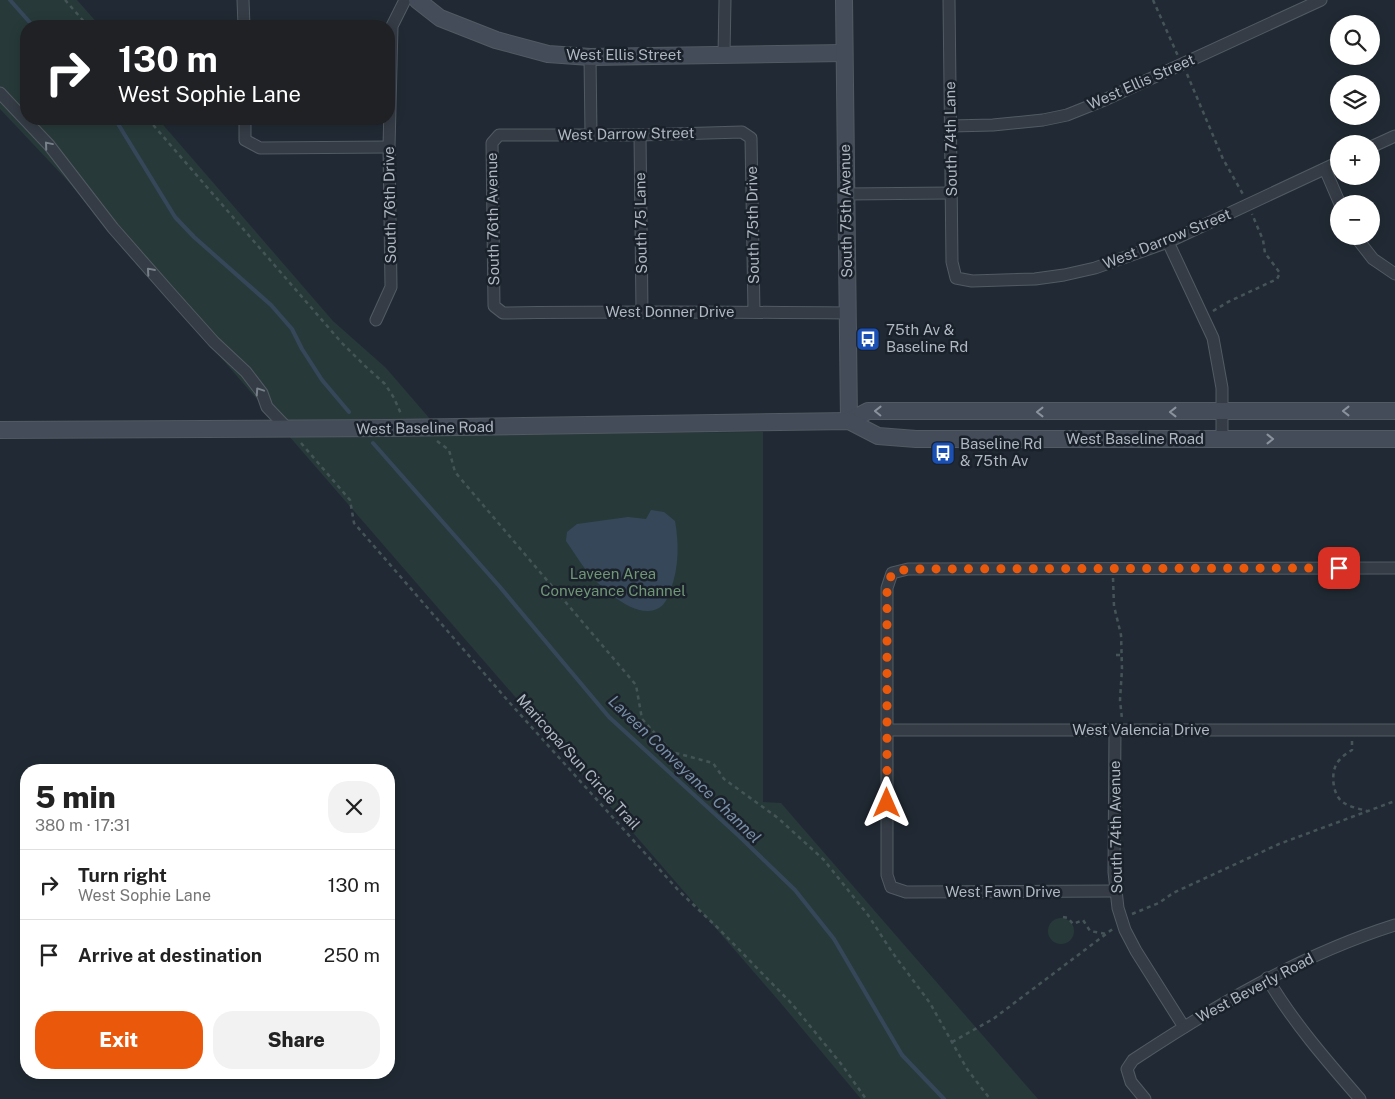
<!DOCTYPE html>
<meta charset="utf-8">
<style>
body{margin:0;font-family:"Public Sans",sans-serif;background:#f2f2f2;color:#222;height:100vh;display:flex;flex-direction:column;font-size:19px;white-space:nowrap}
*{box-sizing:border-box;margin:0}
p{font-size:16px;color:#767676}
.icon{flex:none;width:28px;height:28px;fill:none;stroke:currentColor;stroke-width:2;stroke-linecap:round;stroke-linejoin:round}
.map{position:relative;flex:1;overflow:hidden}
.details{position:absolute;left:20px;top:764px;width:375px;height:315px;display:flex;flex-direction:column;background:#fff;border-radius:20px;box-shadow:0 2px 12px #0003}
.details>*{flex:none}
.guide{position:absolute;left:20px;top:20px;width:375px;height:105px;border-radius:20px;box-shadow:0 2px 12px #0003;background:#202124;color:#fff;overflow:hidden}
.fabs{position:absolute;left:1330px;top:15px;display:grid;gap:10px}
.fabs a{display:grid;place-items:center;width:50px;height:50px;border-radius:50%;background:#fff;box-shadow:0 2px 12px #0003;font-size:25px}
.pin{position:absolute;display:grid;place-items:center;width:42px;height:42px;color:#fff;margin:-21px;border-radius:10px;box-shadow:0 2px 8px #0006}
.me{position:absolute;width:55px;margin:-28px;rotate:0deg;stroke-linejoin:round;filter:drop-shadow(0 0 4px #0008)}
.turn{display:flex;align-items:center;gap:18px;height:105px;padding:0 15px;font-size:22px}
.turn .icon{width:65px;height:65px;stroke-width:2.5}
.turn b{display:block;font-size:35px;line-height:42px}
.round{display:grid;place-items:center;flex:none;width:52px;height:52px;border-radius:20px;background:#f2f2f2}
.overview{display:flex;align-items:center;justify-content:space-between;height:85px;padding:0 15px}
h1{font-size:30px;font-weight:800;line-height:38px}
.action{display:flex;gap:10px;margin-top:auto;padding:10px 15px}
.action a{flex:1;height:58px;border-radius:20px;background:#ea580c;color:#fff;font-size:20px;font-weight:800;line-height:58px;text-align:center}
.action a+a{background:#f2f2f2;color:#222}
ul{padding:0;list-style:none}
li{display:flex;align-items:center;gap:15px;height:70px;padding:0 15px;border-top:1px solid #e0e0e0}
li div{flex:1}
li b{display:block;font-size:19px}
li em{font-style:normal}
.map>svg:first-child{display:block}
.green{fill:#273a39}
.water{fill:#36475a}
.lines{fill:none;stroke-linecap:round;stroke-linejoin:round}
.stream{stroke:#36475a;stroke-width:4}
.street-casing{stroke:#525a63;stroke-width:13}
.secondary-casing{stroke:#525a63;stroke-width:18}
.path{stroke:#455557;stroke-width:2.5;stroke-dasharray:4 4;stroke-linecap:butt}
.street{stroke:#353c45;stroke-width:11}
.secondary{stroke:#434c58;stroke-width:16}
.oneway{stroke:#78808a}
.oneway2{stroke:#89929d}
.route{stroke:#ea580c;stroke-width:9;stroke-dasharray:0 16.2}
.labels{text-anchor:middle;stroke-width:5;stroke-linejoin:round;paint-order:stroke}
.street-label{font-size:15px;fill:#afb7c2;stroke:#1a212a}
.poi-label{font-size:15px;fill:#afb7c2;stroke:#1a212a;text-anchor:start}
.park-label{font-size:15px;fill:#709677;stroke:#1a212a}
.water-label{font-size:16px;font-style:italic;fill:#798fa8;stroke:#1a212a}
</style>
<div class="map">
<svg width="1395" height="1099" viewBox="0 0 1395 1099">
<rect width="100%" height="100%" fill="#212a34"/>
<g class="green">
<path d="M0 0H77L100 26H26V119H158L333 321 386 368 443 434 763 432V802L781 803 1038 1099H861L779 1001 66 179 0 109Z"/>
<circle cx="1061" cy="931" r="13"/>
</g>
<path class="water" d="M651 510 664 512 675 521C679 544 679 566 671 589 668 596 666 604 659 608 636 622 596 584 583 566 577 558 572 549 566 541L567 532 577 524 628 517 646 519Z"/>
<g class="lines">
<g class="stream">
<path d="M10 0 33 26"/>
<path d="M115 119 175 217 194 237 271 305 292 329 302 349 322 380 349 412"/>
<path d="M373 443 500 587 609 717 739 836 795 890 834 939 902 1055 944 1099"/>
</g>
<g class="street-casing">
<g id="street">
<path d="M243 0 244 26"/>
<path d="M949 0 952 262 956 278 972 281 1035 279 1064 275 1095 268 1168 242 1339 162"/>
<path d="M724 54 725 0"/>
<path d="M590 57 591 134"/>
<path d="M0 93 49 145 113 228 171 294 214 342 246 372 262 393 267 407 288 429"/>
<path d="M245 119V140L260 148 389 147"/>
<path d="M951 126 993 125 1043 120 1067 115 1102 101 1321 0"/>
<path d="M640 135 642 311"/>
<path d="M1371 147 1395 136"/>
<path d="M1325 169 1340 204"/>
<path d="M846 194 951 193"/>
<path d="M1355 236 1373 259 1395 274"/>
<path d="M1168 242 1213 338 1222 388V439"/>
<path d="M754 312 751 138 742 132 640 135H499L492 143 494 306 503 313C618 311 733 312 848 313"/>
<path d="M376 320 391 287 389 147 392 26 405 0"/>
<path d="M887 730H1395"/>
<path d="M1115 730 1114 872 1118 908 1125 930 1136 951 1184 1027"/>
<path d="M1115 891 906 892 891 887 887 875V588L892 573 908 569 1395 568"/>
<path d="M1267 978C1293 1022 1326 1060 1360 1099"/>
<path d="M1145 1099 1131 1082 1127 1069 1133 1060C1215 1006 1300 955 1395 925"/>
</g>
</g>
<g class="secondary-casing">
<g id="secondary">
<path d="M417 0 440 18 496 40 548 54 590 57 844 53"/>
<path d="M844 0 849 421"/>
<path d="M849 421 868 411H1395"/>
<path d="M0 430 390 428 849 421 878 436 916 439H1395"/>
</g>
</g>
<g class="path">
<path d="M65 0 88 26"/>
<path d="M1153 0 1178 56"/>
<path d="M1187 74 1223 159 1244 196"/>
<path d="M148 119 341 342 364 365 385 384 394 398 401 414"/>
<path d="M1213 311 1228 302 1277 279 1280 273 1265 253 1263 240 1252 214"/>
<path d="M437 441 449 450 455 472 636 685 642 719 672 752 713 763 724 779 778 818 824 860 868 915 892 952 930 1003 967 1069 990 1099"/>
<path d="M301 443 350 500 354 523 509 702 679 891 718 928 792 1004 842 1065 866 1099"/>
<path d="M1113 578 1114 606 1121 635 1122 669 1120 700 1122 719"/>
<path d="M1116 655H1121"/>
<path d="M1352 741V750C1347 753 1341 757 1337 763 1330 774 1333 797 1344 803 1350 807 1360 809 1367 811"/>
<path d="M1132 914 1159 903 1173 893 1279 844 1395 801"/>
<path d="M1063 917 1068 918 1073 924 1083 920 1090 931 1106 934"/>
<path d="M952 1042 993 1019 1114 928"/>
</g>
<use href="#street" class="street"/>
<use href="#secondary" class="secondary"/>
</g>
<defs><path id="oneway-chevron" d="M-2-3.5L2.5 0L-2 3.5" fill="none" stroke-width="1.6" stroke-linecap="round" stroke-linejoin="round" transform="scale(1.25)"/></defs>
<g class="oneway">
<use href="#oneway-chevron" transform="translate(48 145) rotate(-130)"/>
<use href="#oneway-chevron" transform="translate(150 271) rotate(-131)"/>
<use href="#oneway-chevron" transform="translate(259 391) rotate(-124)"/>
</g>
<g class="oneway2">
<use href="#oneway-chevron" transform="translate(878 411) rotate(-179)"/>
<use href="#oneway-chevron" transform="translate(1346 411) rotate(180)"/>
<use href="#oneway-chevron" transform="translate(1040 412) rotate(-180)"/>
<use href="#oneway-chevron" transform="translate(1173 412) rotate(180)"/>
<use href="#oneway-chevron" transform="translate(1270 439)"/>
</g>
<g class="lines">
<path class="route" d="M887 803V588L892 573 908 569 1339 568"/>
</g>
<defs>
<g id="bus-square" transform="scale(1.25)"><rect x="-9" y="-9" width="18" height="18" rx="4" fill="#1a4fb4" stroke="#1a212a"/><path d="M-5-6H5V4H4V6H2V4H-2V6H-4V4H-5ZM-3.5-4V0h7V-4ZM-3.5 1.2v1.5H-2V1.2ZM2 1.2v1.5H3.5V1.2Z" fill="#fff"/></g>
</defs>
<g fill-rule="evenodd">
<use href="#bus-square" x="868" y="339"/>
<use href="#bus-square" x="943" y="453"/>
</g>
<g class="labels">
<g class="street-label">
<text x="624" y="60">West Ellis Street</text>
<text transform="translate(1141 82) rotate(-24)" y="5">West Ellis Street</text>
<text transform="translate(626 134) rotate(-1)" y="5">West Darrow Street</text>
<text transform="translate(951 139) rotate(-91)" y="5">South 74th Lane</text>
<text transform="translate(390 205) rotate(-91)" y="5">South 76th Drive</text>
<text transform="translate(846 211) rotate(-91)" y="5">South 75th Avenue</text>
<text transform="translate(493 219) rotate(-91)" y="5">South 76th Avenue</text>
<text transform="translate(641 223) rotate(-91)" y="5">South 75 Lane</text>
<text transform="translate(753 225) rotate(-91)" y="5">South 75th Drive</text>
<text transform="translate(1167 239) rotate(-22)" y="5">West Darrow Street</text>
<text x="670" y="317">West Donner Drive</text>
<text transform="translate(425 428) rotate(-1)" y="5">West Baseline Road</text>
<text x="1135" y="444">West Baseline Road</text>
<text x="1141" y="735">West Valencia Drive</text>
<text transform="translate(578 762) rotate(48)" y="5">Maricopa/Sun Circle Trail</text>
<text transform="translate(1116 827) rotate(-91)" y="5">South 74th Avenue</text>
<text x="1003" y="897">West Fawn Drive</text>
<text transform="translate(1255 988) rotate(-28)" y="5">West Beverly Road</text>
</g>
<g class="poi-label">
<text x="886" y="335">75th Av &amp;<tspan x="886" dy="17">Baseline Rd</tspan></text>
<text x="960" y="449">Baseline Rd<tspan x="960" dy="17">&amp; 75th Av</tspan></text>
</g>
<g class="park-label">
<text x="613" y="579">Laveen Area<tspan x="613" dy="17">Conveyance Channel</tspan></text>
</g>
<g class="water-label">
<text transform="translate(685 769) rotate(44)" y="6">Laveen Conveyance Channel</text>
</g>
</g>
</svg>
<div class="fabs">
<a><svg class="icon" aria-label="search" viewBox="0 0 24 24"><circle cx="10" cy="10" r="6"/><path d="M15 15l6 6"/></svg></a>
<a><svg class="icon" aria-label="layers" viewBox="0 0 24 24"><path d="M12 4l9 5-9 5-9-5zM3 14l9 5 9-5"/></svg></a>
<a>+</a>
<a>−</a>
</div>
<div class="pin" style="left:1339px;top:568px;background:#d93025"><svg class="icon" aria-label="arrive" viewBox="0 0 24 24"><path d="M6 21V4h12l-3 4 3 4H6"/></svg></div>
<svg class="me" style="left:887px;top:803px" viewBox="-20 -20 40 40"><path d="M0-17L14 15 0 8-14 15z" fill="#ea580c" stroke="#fff" stroke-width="4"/></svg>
<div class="guide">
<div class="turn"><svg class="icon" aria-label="right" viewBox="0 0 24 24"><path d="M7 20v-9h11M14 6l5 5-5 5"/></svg><div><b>130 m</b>West Sophie Lane</div></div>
</div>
<section class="details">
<div class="overview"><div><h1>5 min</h1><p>380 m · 17:31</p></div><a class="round"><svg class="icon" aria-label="close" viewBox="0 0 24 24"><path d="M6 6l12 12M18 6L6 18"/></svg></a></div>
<ul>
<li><svg class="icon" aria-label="right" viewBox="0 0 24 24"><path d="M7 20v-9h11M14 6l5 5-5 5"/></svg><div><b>Turn right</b><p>West Sophie Lane</p></div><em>130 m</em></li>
<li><svg class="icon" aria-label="arrive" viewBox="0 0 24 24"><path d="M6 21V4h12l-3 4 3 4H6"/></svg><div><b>Arrive at destination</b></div><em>250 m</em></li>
</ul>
<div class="action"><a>Exit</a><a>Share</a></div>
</section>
</div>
